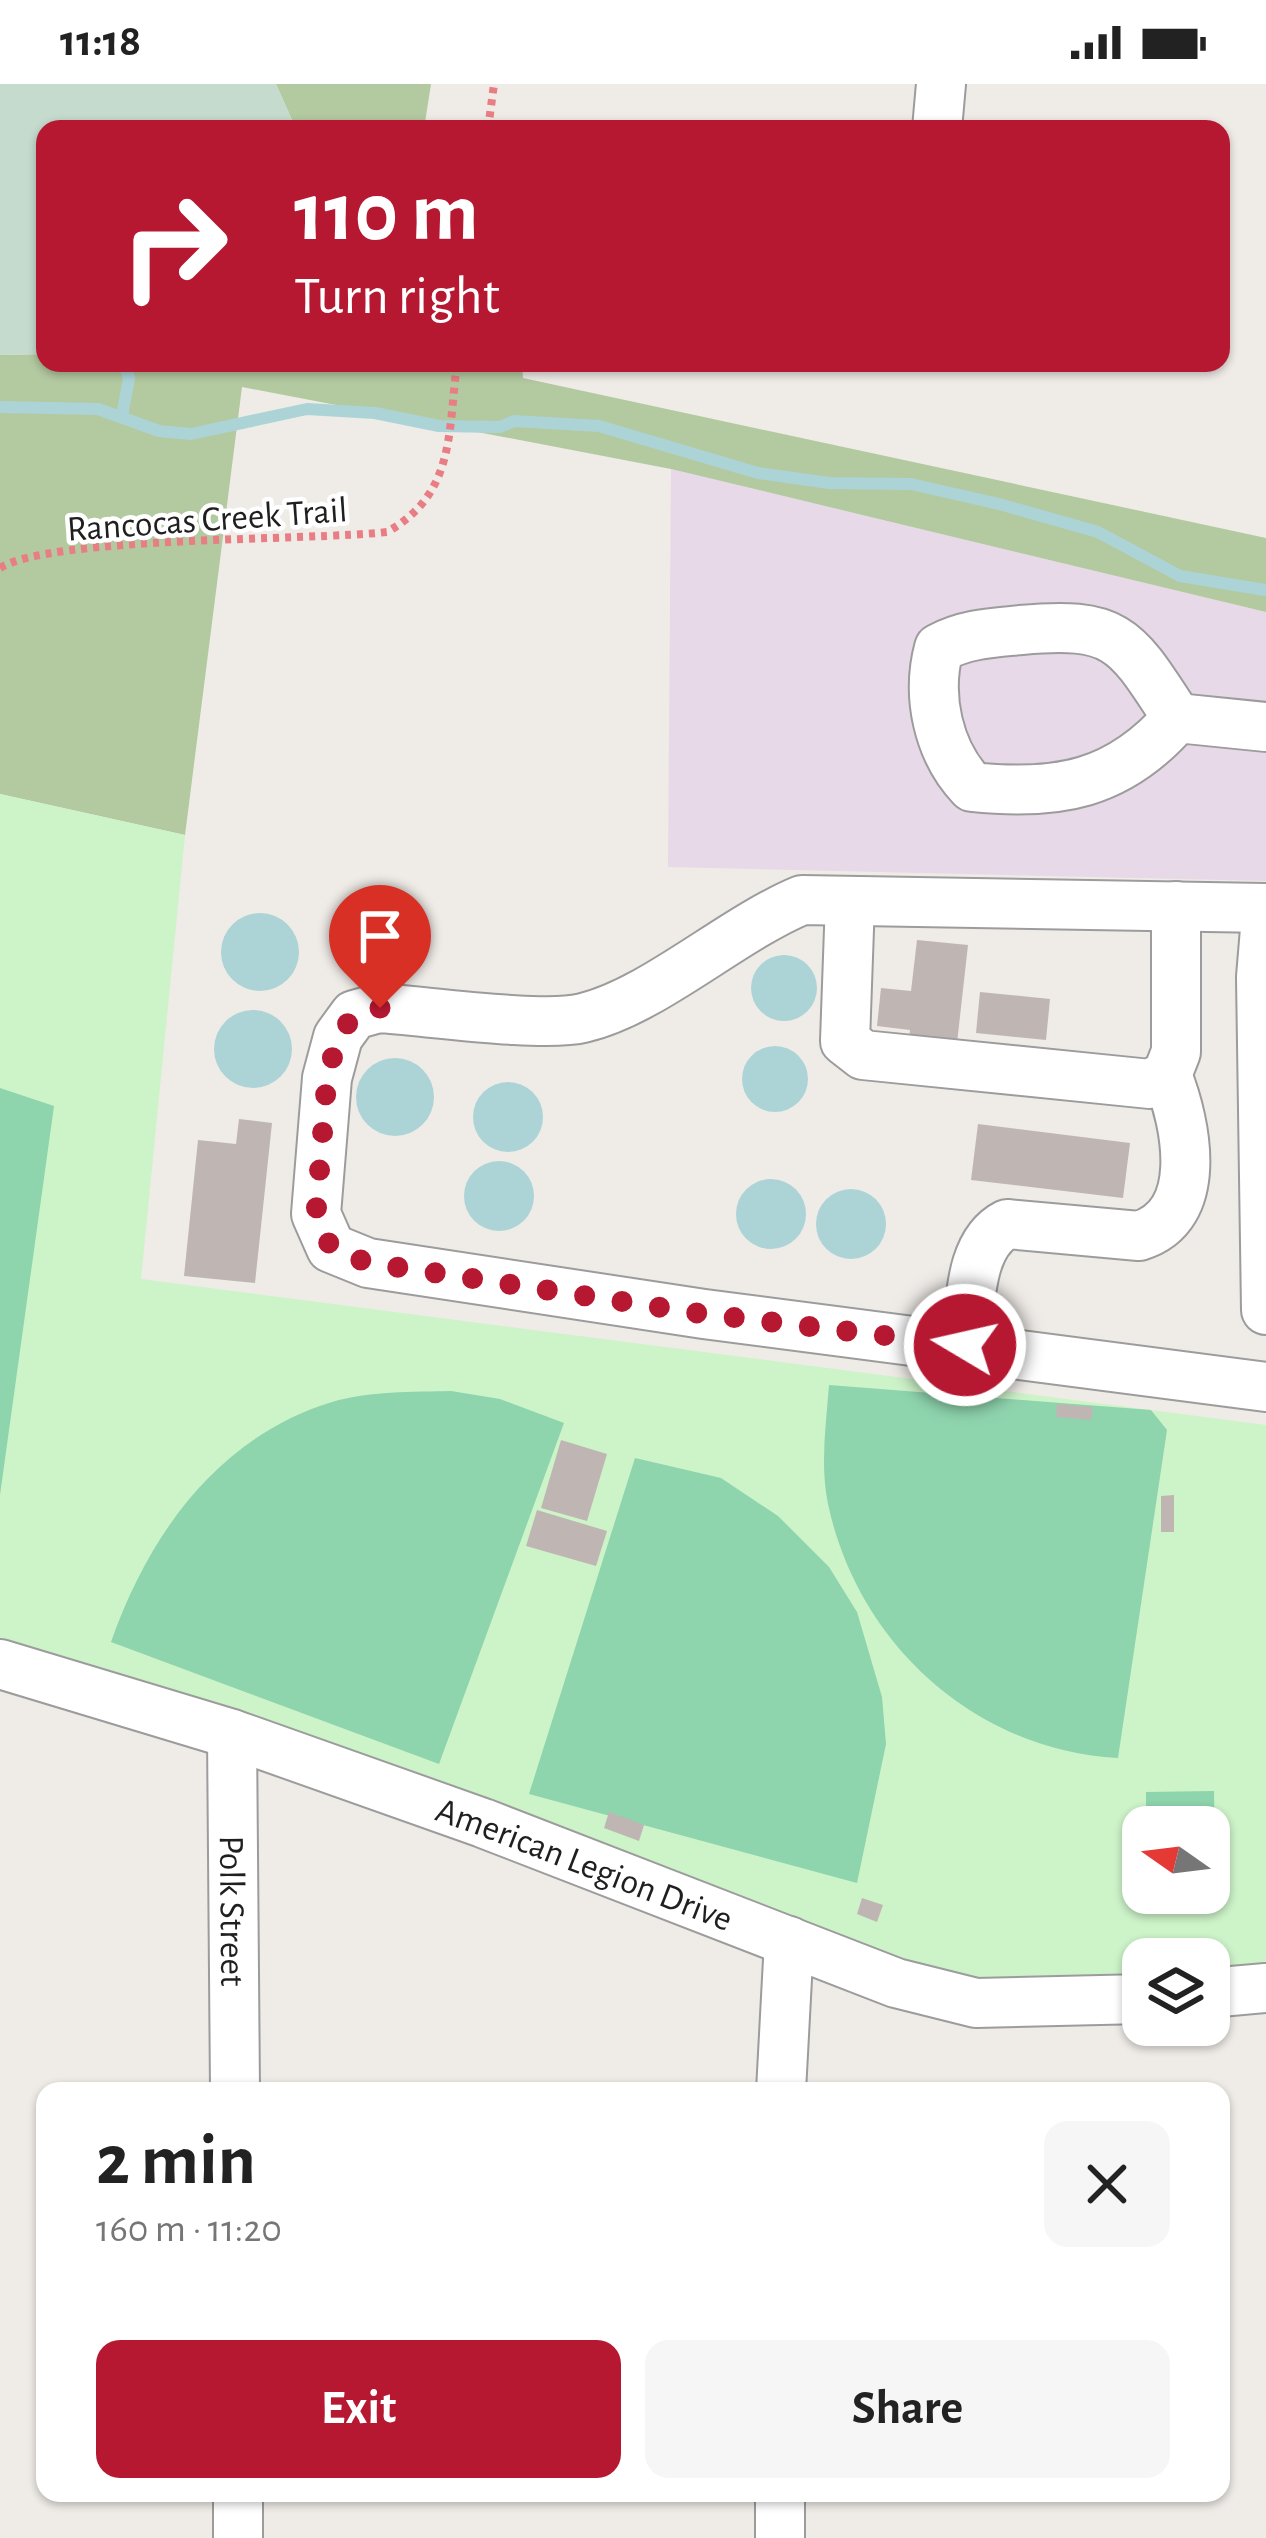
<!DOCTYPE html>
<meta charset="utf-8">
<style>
body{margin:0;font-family:"Alegreya Sans",sans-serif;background:#f6f6f6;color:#222;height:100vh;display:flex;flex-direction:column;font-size:45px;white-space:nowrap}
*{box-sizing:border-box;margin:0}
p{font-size:39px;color:#767676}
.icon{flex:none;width:66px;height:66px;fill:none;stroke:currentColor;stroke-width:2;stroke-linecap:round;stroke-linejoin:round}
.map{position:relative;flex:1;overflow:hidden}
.side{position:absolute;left:36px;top:1998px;width:1194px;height:420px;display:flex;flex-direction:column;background:#fff;border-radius:24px;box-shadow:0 3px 9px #0004}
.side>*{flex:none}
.guide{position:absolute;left:36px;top:36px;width:1194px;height:252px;border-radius:24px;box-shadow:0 3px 9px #0004;background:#b61832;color:#fff;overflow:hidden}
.needle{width:78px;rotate:284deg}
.controls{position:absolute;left:1122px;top:1722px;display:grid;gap:24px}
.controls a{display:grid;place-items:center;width:108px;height:108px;border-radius:24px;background:#fff;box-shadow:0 3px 9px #0004;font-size:60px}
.pin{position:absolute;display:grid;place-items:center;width:102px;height:102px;color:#fff;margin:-123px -51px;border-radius:50% 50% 50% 0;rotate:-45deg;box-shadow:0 0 12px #0007}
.pin .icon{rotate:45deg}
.me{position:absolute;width:132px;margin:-66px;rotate:279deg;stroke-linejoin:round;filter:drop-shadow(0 0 9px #0008)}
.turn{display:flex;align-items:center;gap:42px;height:252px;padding:0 60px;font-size:54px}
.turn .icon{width:156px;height:156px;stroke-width:2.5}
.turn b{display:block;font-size:84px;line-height:102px}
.round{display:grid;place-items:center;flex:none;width:126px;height:126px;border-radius:24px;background:#f6f6f6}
.head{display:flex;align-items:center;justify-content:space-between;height:204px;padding:0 60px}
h1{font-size:72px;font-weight:600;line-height:90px}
.action{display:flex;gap:24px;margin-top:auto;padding:24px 60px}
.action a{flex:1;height:138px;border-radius:24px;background:#b61832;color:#fff;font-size:48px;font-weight:600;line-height:138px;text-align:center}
.action a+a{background:#f6f6f6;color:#222}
.status{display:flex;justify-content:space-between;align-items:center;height:84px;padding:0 60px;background:#fff;direction:ltr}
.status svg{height:33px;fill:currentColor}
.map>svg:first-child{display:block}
.industrial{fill:#e7d9e7}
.forest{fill:#b3c9a0}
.wetland{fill:#c5dbcd}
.park{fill:#cdf3c9;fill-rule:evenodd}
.pitch{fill:#8ed4ad}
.water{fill:#acd4d7}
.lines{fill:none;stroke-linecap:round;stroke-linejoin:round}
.stream{stroke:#acd4d7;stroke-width:12}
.building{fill:#bfb6b4}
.minor-casing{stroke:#9c9c9c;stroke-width:52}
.path{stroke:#e97d84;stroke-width:8;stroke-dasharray:6 6;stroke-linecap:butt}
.minor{stroke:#fff;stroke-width:48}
.route{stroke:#b61832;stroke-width:21;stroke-dasharray:0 37.8}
.labels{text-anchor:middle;stroke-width:9;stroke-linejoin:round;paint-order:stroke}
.street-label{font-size:36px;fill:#1f1f1f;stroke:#fff}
</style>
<div class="status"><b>11:18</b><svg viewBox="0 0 49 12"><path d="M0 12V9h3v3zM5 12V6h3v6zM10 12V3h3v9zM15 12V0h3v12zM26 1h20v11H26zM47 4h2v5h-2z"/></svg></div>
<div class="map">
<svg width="1266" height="2454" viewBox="0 0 1266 2454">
<rect width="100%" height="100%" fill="#efebe7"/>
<path class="industrial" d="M671 385 1266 528V797L668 783Z"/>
<g class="forest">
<path d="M276 0H431L424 45H296Z"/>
<path d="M45 270V279H522L523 294 1266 454V528L671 385 242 303 185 751 0 710V271Z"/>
</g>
<path class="wetland" d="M0 0H276L296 45H45V270L0 271Z"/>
<path class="park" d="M0 710 185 751 141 1195 1266 1341V1903L1209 1902V1875H1143V1901L945 1898 0 1567ZM1143 1743H1209V1809H1143Z"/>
<g class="pitch">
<path d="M0 1004 54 1022 0 1411Z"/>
<path d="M829 1301 1151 1326 1167 1346 1118 1674C975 1666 858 1560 828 1420 820 1381 826 1341 829 1301Z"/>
<path d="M451 1307 500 1315 564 1339 439 1680 111 1558C149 1450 218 1353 332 1318 369 1307 413 1308 451 1307Z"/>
<path d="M635 1374 721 1394 778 1432 829 1483 857 1528 882 1613 886 1660 857 1799 529 1710Z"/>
<path d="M1214 1707 1216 1828 1146 1829V1809H1209V1743H1146V1708Z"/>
</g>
<g class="water">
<circle cx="260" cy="868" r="39"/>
<circle cx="784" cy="904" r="33"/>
<circle cx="253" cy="965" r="39"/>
<circle cx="775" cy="995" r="33"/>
<circle cx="395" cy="1013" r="39"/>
<circle cx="508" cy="1033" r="35"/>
<circle cx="499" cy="1112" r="35"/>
<circle cx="771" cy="1130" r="35"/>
<circle cx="851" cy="1140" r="35"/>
</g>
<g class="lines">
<g class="stream">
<path d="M0 323 98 325 159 347 191 350 307 325 375 329 439 342 500 343 514 337 599 342 758 389 829 399 911 400 999 420 1098 448 1180 492 1265 506"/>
<path d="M122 332 129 294 124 279"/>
</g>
</g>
<g class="building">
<path d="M917 856 968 861 956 968 908 963 910 946 877 942 881 904 911 907Z"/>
<path d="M980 908 1050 915 1046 956 976 949Z"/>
<path d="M239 1035 272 1039 255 1199 184 1192 198 1056 236 1060Z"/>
<path d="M978 1040 1130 1059 1123 1114 971 1096Z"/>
<path d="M1057 1320 1093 1323 1091 1336 1056 1333Z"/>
<path d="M561 1356 607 1370 587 1437 541 1424Z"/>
<path d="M1174 1411V1448H1161V1412Z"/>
<path d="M537 1426 607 1447 596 1482 526 1462Z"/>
<path d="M609 1728 644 1741 639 1757 604 1744Z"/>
<path d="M862 1814 883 1821 877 1838 857 1830Z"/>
</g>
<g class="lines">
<g class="minor-casing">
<g id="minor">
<path d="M937 45 941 0"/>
<path d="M1177 634C1119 701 1058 712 972 703 938 667 926 612 939 564 966 550 990 549 1021 546 1119 537 1126 556 1177 634L1266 643"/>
<path d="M850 817 845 957 863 971 1150 1000 1167 991 1176 968V822"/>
<path d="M1266 824 802 816C730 846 654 917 583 934 543 944 426 927 379 924L354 931 338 953 327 994 316 1130 331 1164 368 1179 704 1230 1266 1303"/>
<path d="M1266 833 1261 893 1266 1226"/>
<path d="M965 1261C971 1222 968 1160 1007 1140L1139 1152C1205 1132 1187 1041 1167 991"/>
<path id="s1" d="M0 1580 232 1650 483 1739 896 1899 976 1919 1143 1915"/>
<path id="s2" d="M232 1650 235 2007"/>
<path d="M1209 1909 1266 1904"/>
<path d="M781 2007 789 1857"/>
<path d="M238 2409V2454"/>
<path d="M780 2454V2409"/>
</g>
</g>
<g class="path">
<path d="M488 45 494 0"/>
<path d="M0 484C51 452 308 457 387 448 455 410 448 349 457 279"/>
</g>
<use href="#minor" class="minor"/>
</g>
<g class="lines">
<path class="route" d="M380 924 354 931 338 953 327 994 316 1130 331 1164 368 1179 410 1185 704 1230 965 1261"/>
</g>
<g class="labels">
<g class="street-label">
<text transform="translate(207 434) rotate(-4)" y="13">Rancocas Creek Trail</text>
<text dy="13" stroke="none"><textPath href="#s1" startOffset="618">American Legion Drive</textPath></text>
<text dy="13" stroke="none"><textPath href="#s2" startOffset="177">Polk Street</textPath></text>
</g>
</g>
</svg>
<div class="controls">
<a><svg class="needle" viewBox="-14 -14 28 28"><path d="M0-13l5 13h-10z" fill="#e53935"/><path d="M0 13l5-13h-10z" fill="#767676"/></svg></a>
<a><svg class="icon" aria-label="layers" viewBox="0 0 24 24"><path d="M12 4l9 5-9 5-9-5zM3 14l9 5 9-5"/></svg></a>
</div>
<div class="pin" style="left:380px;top:924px;background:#d93025"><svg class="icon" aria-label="arrive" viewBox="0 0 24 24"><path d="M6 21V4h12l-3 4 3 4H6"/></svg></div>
<svg class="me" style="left:965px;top:1261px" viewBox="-20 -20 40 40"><circle r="17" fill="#b61832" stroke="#fff" stroke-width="3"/><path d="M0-11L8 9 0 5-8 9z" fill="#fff"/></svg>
<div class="guide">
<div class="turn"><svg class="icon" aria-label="right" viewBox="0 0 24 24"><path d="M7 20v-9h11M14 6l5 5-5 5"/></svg><div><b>110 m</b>Turn right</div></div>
</div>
<section class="side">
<div class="head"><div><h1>2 min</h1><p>160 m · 11:20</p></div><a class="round"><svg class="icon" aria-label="close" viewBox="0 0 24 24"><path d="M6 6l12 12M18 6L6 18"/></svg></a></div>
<div class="action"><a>Exit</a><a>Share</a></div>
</section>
</div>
